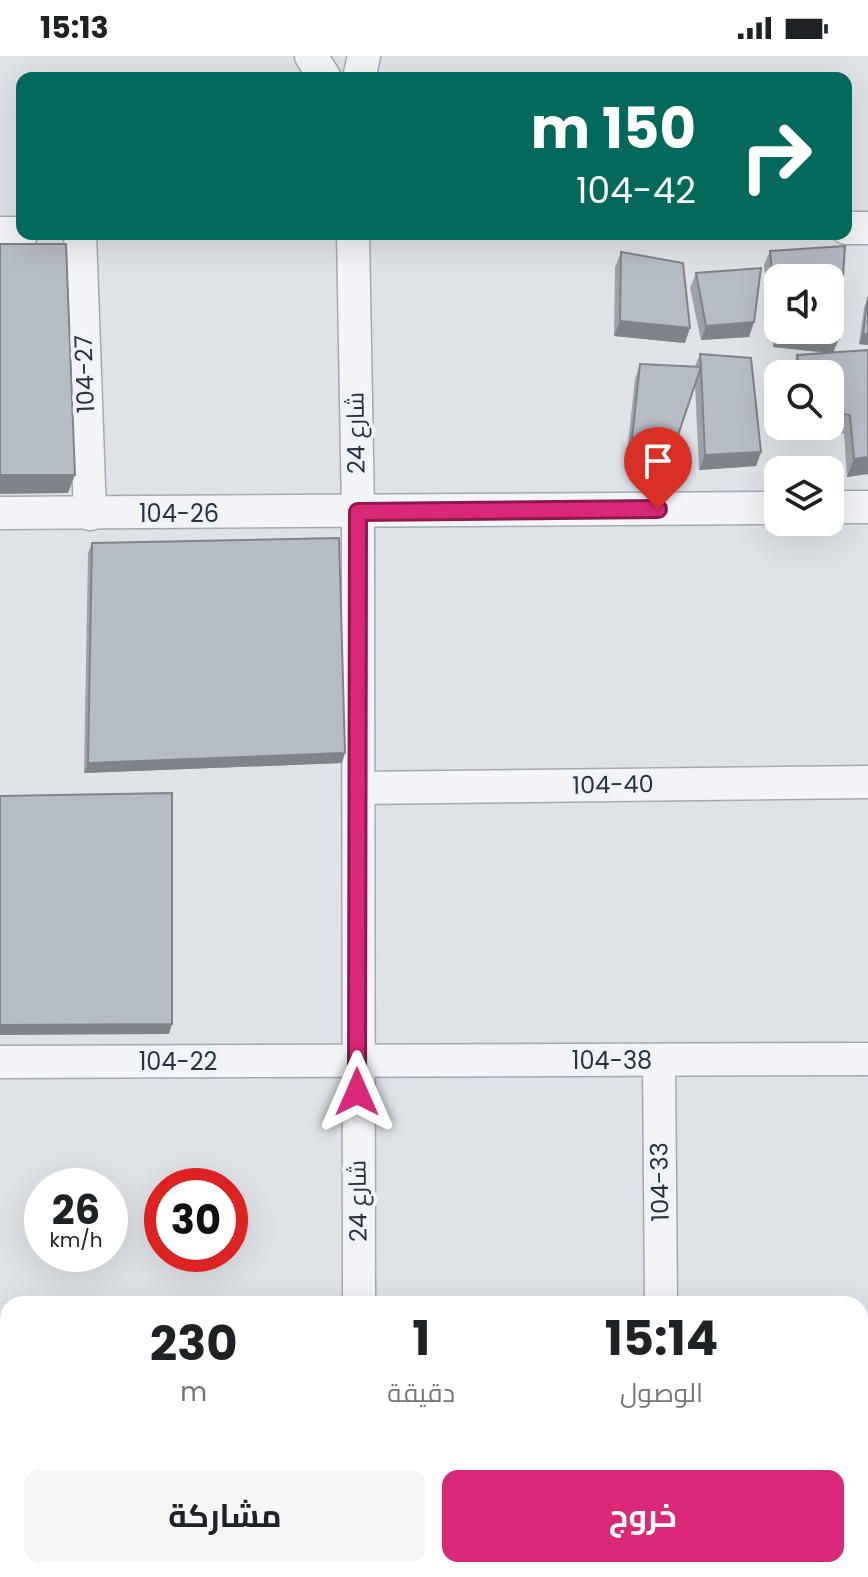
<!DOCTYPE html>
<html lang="ar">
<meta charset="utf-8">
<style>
body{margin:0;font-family:Poppins,Cairo,sans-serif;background:#f6f6f6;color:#202124;direction:rtl;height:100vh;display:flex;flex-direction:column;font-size:30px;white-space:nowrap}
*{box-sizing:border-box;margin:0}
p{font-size:26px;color:#757577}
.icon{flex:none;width:44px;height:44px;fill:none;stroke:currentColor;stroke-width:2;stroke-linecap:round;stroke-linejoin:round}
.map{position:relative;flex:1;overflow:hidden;direction:ltr}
.drawer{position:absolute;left:0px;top:1240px;width:868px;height:282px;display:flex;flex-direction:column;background:#fff;border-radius:24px 24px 0 0;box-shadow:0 8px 32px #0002;direction:rtl}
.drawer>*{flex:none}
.guide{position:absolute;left:16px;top:16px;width:836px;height:168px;border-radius:16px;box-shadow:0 8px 32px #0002;direction:rtl;background:#00695c;color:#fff;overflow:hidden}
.fabs{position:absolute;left:764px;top:208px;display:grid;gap:16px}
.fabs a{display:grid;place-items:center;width:80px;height:80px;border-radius:16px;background:#fff;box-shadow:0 8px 32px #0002;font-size:40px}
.speed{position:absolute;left:24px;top:1112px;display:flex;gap:16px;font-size:40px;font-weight:700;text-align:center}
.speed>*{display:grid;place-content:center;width:104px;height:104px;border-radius:50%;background:#fff;box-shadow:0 8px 32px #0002;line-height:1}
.speed small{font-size:20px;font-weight:400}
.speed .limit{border:12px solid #d22;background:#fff;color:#111}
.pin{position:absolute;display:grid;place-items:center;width:68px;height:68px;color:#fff;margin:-82px -34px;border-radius:50% 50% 50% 0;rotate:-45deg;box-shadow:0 0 8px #0007}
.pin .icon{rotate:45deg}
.me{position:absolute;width:88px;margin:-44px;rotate:0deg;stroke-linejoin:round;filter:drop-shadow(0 0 6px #0008)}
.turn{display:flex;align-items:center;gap:28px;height:168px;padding:0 24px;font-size:36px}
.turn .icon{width:104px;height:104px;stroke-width:2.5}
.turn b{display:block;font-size:56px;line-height:68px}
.eta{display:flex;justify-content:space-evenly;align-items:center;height:136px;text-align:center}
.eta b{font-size:48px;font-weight:700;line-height:56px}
.action{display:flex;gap:16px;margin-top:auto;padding:16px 24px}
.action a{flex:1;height:92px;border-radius:16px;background:#db2777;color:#fff;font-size:32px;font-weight:700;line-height:92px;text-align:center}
.action a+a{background:#f6f6f6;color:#202124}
.status{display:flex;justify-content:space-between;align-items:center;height:56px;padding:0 40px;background:#fff;direction:ltr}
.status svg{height:22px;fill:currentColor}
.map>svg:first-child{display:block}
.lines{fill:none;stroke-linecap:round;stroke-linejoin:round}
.minor-casing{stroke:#a4aab2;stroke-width:35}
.minor{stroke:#f2f4f7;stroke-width:32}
.wall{fill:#9da2a9}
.shaded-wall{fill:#7f848a}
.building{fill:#b6bcc5;stroke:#7f848a;stroke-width:2}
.route-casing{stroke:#8e194d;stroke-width:20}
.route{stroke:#db2777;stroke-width:14}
.labels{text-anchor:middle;stroke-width:8;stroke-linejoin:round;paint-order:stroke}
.street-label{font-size:24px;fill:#28313f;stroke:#eff2f6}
</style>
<div class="status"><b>15:13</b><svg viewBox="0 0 49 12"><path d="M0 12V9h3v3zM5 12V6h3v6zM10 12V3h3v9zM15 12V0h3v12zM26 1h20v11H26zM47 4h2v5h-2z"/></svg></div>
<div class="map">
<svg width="868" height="1521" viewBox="0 0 868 1521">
<rect width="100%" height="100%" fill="#dfe3e8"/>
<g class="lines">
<g class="minor-casing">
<g id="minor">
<path d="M311 0 325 22"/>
<path d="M359 22 364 0"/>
<path d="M846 172H868"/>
<path d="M0 177H22"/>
<path d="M80 178 90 458"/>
<path d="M353 178 358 456 359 1248"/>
<path d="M830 451H868"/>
<path d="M0 457 778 452"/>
<path d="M359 732 868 726"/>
<path d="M659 1005 661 1248"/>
<path d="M0 1006 868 1003"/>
<path d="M0 1292H8"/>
<path d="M0 1337 8 1346"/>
<path d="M0 1465 8 1468"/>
<path d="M156 1514 162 1521"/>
<path d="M364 1514V1521"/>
<path d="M664 1514V1521"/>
<path d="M44 1521 46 1514"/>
</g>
</g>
<use href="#minor" class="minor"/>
</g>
<g class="wall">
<path d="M770 195 834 296 868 418 847 421 844 378 809 370H830V318H790L797 299 827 297 773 291 764 209Z"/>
<path d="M621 196 685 287 614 280 615 211Z"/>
<path d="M696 217 754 266 749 281 701 284 690 232Z"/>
<path d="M868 241V289L859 288 864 252Z"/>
<path d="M700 298 761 396 756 410 699 414 695 327 668 408 627 397 635 323 640 308 695 310Z"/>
<path d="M92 487 342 707 84 717 88 497Z"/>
<path d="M0 1405 8 1407V1447L0 1445Z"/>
</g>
<g class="shaded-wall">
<path d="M620 265 690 272 685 287 614 280Z"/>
<path d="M754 266 749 281 701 284 706 270Z"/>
<path d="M779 276 839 283 833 297 773 291Z"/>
<path d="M863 278H868V289L859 288Z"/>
<path d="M761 396 756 410 699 414 705 399Z"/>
<path d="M868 401V418L847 421 854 403Z"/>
<path d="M0 419H75L68 437 0 438Z"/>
<path d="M345 697 342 707 84 717 88 707Z"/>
<path d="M172 968 169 978 0 979V969Z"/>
</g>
<g class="building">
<path d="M0 188H66L75 419H0Z"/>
<path d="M845 190 839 283 779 276 778 274H830V222H778V272L770 195Z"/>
<path d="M621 196 683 207 690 272 620 265Z"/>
<path d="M761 212 754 266 706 270 696 217Z"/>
<path d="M868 241V278H863Z"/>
<path d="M868 294V401L854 403 850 359 830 355V318H801L797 299Z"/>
<path d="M700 298 751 302 761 396 705 399 701 311 673 394 632 383 640 308 701 311Z"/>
<path d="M339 482 345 697 88 707 92 487Z"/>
<path d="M172 737V968L0 969V740Z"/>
<path d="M0 1405 8 1407V1436L0 1434Z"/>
<path d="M0 1468 8 1471V1514H16L13 1521H0Z"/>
</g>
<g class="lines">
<g class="route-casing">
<path id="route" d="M357 1036 358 456 658 453"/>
</g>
<use href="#route" class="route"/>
</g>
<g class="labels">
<g class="street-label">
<text transform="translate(85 318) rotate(-92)" y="8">104-27</text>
<text transform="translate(356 377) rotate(-91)" y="8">شارع 24</text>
<text x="179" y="466">104-26</text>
<text transform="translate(613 729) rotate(-1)" y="8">104-40</text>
<text x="612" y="1013">104-38</text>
<text x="178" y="1014">104-22</text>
<text transform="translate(660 1126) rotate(-91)" y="8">104-33</text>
<text transform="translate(358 1145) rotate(-91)" y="8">شارع 24</text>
</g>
</g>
</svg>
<div class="fabs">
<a><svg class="icon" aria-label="sound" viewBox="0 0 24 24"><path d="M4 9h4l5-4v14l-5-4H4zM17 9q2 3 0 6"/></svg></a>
<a><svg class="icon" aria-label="search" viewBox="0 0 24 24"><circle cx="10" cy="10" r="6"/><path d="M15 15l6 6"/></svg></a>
<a><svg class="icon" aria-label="layers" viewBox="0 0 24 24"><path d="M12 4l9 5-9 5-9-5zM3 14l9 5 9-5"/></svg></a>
</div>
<div class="speed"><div>26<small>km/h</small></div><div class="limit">30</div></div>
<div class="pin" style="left:658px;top:453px;background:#d93025"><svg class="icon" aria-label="arrive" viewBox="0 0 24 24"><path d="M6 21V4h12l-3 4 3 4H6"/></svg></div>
<svg class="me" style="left:357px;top:1036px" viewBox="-20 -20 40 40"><path d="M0-17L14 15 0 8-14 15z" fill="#db2777" stroke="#fff" stroke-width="4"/></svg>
<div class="guide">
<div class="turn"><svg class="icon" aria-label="right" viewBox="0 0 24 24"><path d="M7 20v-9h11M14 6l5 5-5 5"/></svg><div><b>150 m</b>104-42</div></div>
</div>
<section class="drawer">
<div class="eta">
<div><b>15:14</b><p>الوصول</p></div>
<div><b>1</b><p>دقيقة</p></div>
<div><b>230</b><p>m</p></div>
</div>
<div class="action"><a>خروج</a><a>مشاركة</a></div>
</section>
</div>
